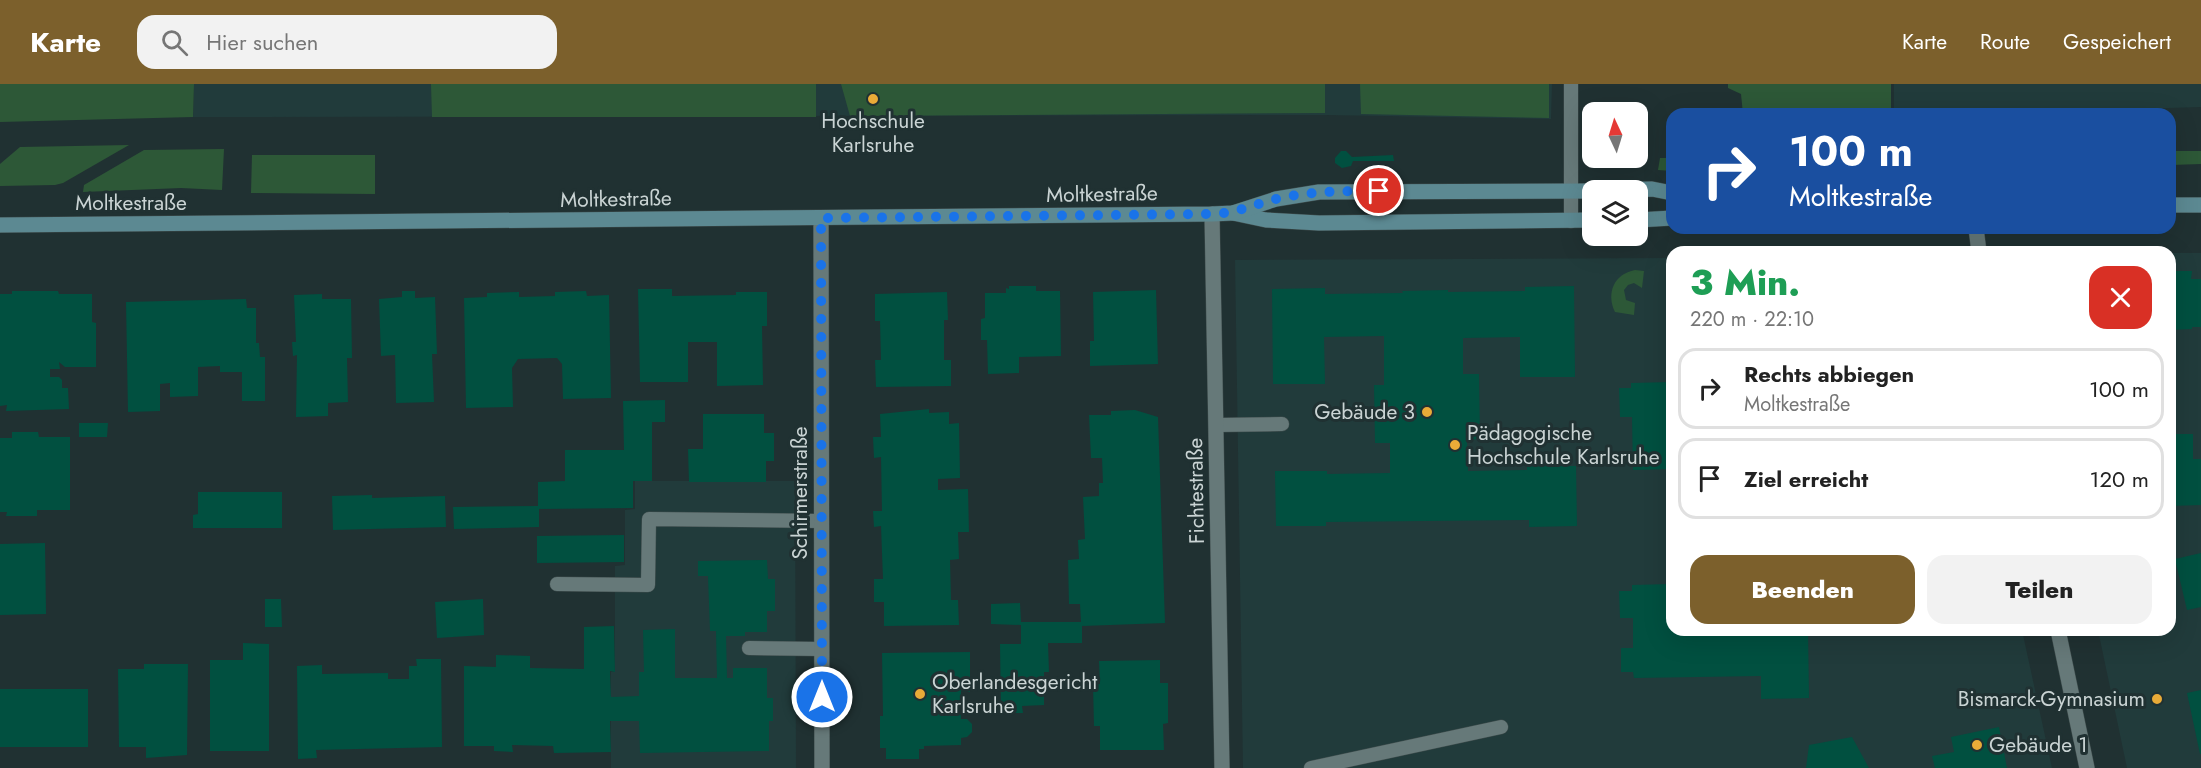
<!DOCTYPE html>
<html lang="de">
<meta charset="utf-8">
<style>
body{margin:0;font-family:Jost,sans-serif;background:#f2f2f2;color:#222;height:100vh;display:flex;flex-direction:column;font-size:22px;white-space:nowrap}
*{box-sizing:border-box;margin:0}
p{font-size:20px;color:#767676}
.icon{flex:none;width:33px;height:33px;fill:none;stroke:currentColor;stroke-width:2;stroke-linecap:round;stroke-linejoin:round}
.map{position:relative;flex:1;overflow:hidden}
.drawer{position:absolute;left:1666px;top:162px;width:510px;height:390px;display:flex;flex-direction:column;background:#fff;border-radius:18px;box-shadow:0 6px 24px #0002}
.drawer>*{flex:none}
.guide{position:absolute;left:1666px;top:24px;width:510px;height:126px;border-radius:18px;box-shadow:0 6px 24px #0002;background:#1a4fa0;color:#fff;overflow:hidden}
.needle{width:39px;rotate:356deg}
.fabs{position:absolute;left:1582px;top:18px;display:grid;gap:12px}
.fabs a{display:grid;place-items:center;width:66px;height:66px;border-radius:12px;background:#fff;box-shadow:0 6px 24px #0002;font-size:30px}
.pin{position:absolute;display:grid;place-items:center;width:51px;height:51px;color:#fff;margin:-26px;border:3px solid #fff;border-radius:50%;box-shadow:0 2px 6px #0007}
.me{position:absolute;width:66px;margin:-33px;rotate:0deg;stroke-linejoin:round;filter:drop-shadow(0 0 4px #0008)}
.turn{display:flex;align-items:center;gap:21px;height:126px;padding:0 24px;font-size:27px}
.turn .icon{width:78px;height:78px;stroke-width:2.5}
.turn b{display:block;font-size:42px;line-height:51px}
.round{display:grid;place-items:center;flex:none;width:63px;height:63px;border-radius:18px;background:#f2f2f2}
.headline{display:flex;align-items:center;justify-content:space-between;height:102px;padding:0 24px}
h1{font-size:36px;font-weight:800;line-height:45px;color:#1e9e55}
.primary-button{display:flex;gap:12px;margin-top:auto;padding:12px 24px}
.primary-button a{flex:1;height:69px;border-radius:18px;background:#7c602c;color:#fff;font-size:24px;font-weight:800;line-height:69px;text-align:center}
.primary-button a+a{background:#f2f2f2;color:#222}
ul{padding:0;list-style:none}
li{display:flex;align-items:center;gap:18px;height:81px;margin:0 12px 9px;padding:0 12px;border:3px solid #e0e0e0;border-radius:18px}
li div{flex:1}
li b{display:block;font-size:22px}
li em{font-style:normal}
header{display:flex;align-items:center;gap:36px;box-sizing:border-box;height:84px;padding:0 30px;background:#7c602c;color:#fff}
header strong{font-size:28px}
nav{display:flex;gap:33px;margin-inline-start:auto;font-size:21px}
.search{width:420px;height:54px;background:#f2f2f2;display:flex;align-items:center;gap:15px;box-sizing:border-box;padding:0 21px;border-radius:18px;color:#767676;font-size:22px}
.map>svg:first-child{display:block}
.built{fill:#213b3b}
.green{fill:#2d5837}
.building{fill:#015040}
.lines{fill:none;stroke-linecap:round;stroke-linejoin:round}
.lane-casing{stroke:#3f4d4d;stroke-width:15}
.street-casing{stroke:#3f4d4d;stroke-width:16}
.secondary-casing{stroke:#3f4d4d;stroke-width:16}
.lane{stroke:#667979;stroke-width:14}
.street{stroke:#667979;stroke-width:15}
.secondary{stroke:#5c8992;stroke-width:15}
.route{stroke:#1a73e8;stroke-width:10;stroke-dasharray:0 18}
.poi-dot{fill:#e9ab38;stroke:#203132;stroke-width:2}
.labels{text-anchor:middle;stroke-width:6;stroke-linejoin:round;paint-order:stroke}
.poi-label{font-size:21px;fill:#cad4d4;stroke:#203132;text-anchor:start}
.street-label{font-size:21px;fill:#cad4d4;stroke:#203132}
</style>
<header>
<strong>Karte</strong>
<div class="search"><svg class="icon" aria-label="search" viewBox="0 0 24 24"><circle cx="10" cy="10" r="6"/><path d="M15 15l6 6"/></svg>Hier suchen</div>
<nav><a>Karte</a><a>Route</a><a>Gespeichert</a></nav>
</header>
<div class="map">
<svg width="2201" height="684" viewBox="0 0 2201 684">
<rect width="100%" height="100%" fill="#203132"/>
<g class="built">
<path d="M194 0H1552L1551 35 1326 31 193 33Z"/>
<path d="M1894 0H2201V23L1973 30H1894Z"/>
<path d="M2171 169H2201V684H2127L2098 546H2170Z"/>
<path d="M1672 174V546H2022L2052 684H1243L1235 176Z"/>
<path d="M635 397H795L796 684H611V588H615V482L625 481V426L635 425Z"/>
</g>
<g class="green">
<path d="M0 0H194L193 33 0 38Z"/>
<path d="M431 0H816V33H432Z"/>
<path d="M841 0H1325V29L850 32Z"/>
<path d="M1360 0H1549V34L1361 30Z"/>
<path d="M1728 0H1891V30H1743L1741 10 1728 4Z"/>
<path d="M129 61 63 99 55 101 0 102V80L20 63Z"/>
<path d="M224 65 222 106 181 104 83 108 84 101 144 66Z"/>
<path d="M2171 67H2201V80L2171 81Z"/>
<path d="M252 71H375V110L251 109Z"/>
<path d="M1660 74H1672V87L1658 86Z"/>
<path d="M1635 186 1644 187 1642 204 1634 199 1628 201 1624 206 1626 216 1635 219 1634 231 1615 228C1606 209 1614 190 1635 186Z"/>
</g>
<g class="building">
<path d="M1341 67H1346L1352 73 1393 71 1394 77H1353L1351 82 1342 84 1335 79V74Z"/>
<path d="M2170 187H2192L2191 195H2201V243H2192V245L2170 246Z"/>
<path d="M1009 202H1036V207H1060L1061 272 1019 273V289L988 290 987 256H981V235L985 234V209H1006V204L1009 205Z"/>
<path d="M1574 202 1575 293H1520V253L1463 254V290H1479L1480 355 1467 356 1468 387 1527 386V382H1576L1577 442 1529 443V436L1326 438V442H1276L1275 387H1327V390L1390 389V359H1375L1374 301H1384V252L1324 253 1325 300H1273L1272 205 1325 204V210L1403 209 1402 207 1448 206V208L1525 207V203Z"/>
<path d="M638 205H672V212L736 211V208H767V242H762L763 301 717 302V258H688V298H640Z"/>
<path d="M1156 206 1158 280 1090 282V257H1094L1093 208Z"/>
<path d="M12 207H58L59 210H92V238L96 239V283H65L59 278 60 285H50V293H59L62 296V304H68L69 325 6 327 7 321 0 322V210H12Z"/>
<path d="M402 207H415V214L435 213 437 270H432L434 318 396 319 395 271 381 272 379 215 402 213Z"/>
<path d="M586 207 587 212 609 211 611 314 563 315 562 280 557 274 518 275 512 284 513 323 466 324 464 214 487 213V209L519 208V213L555 212V208Z"/>
<path d="M947 208 948 236H944V276H951V302L876 303 875 276H881L880 237H875V210Z"/>
<path d="M322 210V215H351L352 274H347L348 318 328 319V332L296 333 297 271 293 272 292 258H296L294 211Z"/>
<path d="M246 215 247 224H256V259H259L260 273H265V317H242V288H220V282L198 283V312L170 313V299L160 300V327L128 328 126 218Z"/>
<path d="M1672 298V385L1633 386 1632 333H1620L1619 304H1631V299Z"/>
<path d="M665 316V338H652V397H633V424L539 425V443L454 445 453 423 538 422V398L565 397V366H624L623 317Z"/>
<path d="M929 325V329L949 328V340L959 339 960 394 938 395V406L968 405 969 448H958L959 475 950 476 951 516H958L959 541 884 542V518H874V495H883L881 442 874 443 873 427H882L881 373 874 374 873 353H881L880 330Z"/>
<path d="M1135 326 1158 333 1165 539 1082 542V559H1048L1049 588H1044V621L1022 622 1023 629H1001L1000 560H1021V541L991 540V520L1020 519 1021 538H1081L1080 520H1069L1068 476 1079 475 1078 456 1085 455 1083 413 1099 412V399H1103L1102 374H1091L1089 331H1111V327Z"/>
<path d="M703 330H764V349H774V377H766V398H689L688 365H703Z"/>
<path d="M79 339H108L107 353H79Z"/>
<path d="M12 348H38L39 353H70V426H37V432H6L7 428H0V354H12Z"/>
<path d="M2170 350H2193V375H2201V421L2170 422Z"/>
<path d="M198 408H282V444H193V431L198 430Z"/>
<path d="M372 411V414L445 412 446 443 333 446 332 412Z"/>
<path d="M624 451V478L537 479V452Z"/>
<path d="M45 459 46 530 0 531V460Z"/>
<path d="M2201 469V523L2187 526 2175 475Z"/>
<path d="M767 476 768 495H775V527H767V548H745V552H726L727 594H733V584H767V614H773V637H769V667L640 669 639 637H610L611 668 554 669 553 662 512 661 513 668 494 667V662H464V582L496 583V571L530 572V584L584 585V543L614 542 615 588 610 587 611 613 639 612V588H644L643 546 675 545V594H717L716 547H710L708 492H698V477Z"/>
<path d="M1672 500V546H1808L1809 614 1761 615V592L1634 594 1633 588H1621V564H1633V534H1620L1619 507H1632V501Z"/>
<path d="M265 515H281L282 543H265Z"/>
<path d="M483 515 484 551 437 554 435 518Z"/>
<path d="M243 559 269 560V667H210V576H243Z"/>
<path d="M970 568V608L961 607V635H967L972 640V648L967 653 961 654V661L924 662V665H919V675H886V664H880V632H883L882 569Z"/>
<path d="M416 575H441L442 663 316 666 317 674 298 675 297 582 322 581V590L388 589V595H409V582H417Z"/>
<path d="M1160 576V599H1168V639L1163 640 1164 666H1100V642H1094L1093 600H1100L1099 577Z"/>
<path d="M144 580H188L187 671 146 674V663H119L118 585H144Z"/>
<rect x="0" y="605" width="88" height="58"/>
<path d="M2201 606V670H2200L2187 609Z"/>
<path d="M1999 643 2007 684H1935L1932 672 1954 668 1951 653Z"/>
<path d="M1852 653 1869 684H1806L1809 661Z"/>
</g>
<g class="lines">
<g class="lane-casing">
<g id="lane">
<path d="M1571 0V137"/>
<path d="M1216 341 1282 340"/>
<path d="M557 500 648 501 649 435 821 437"/>
<path d="M749 564 821 565"/>
<path d="M1311 684 1501 643"/>
</g>
</g>
<g class="street-casing">
<g id="street">
<path d="M1212 130 1222 684"/>
<path d="M821 134 822 684"/>
<path d="M1976 144 1979 168"/>
<path d="M2058 546 2087 684"/>
</g>
</g>
<g class="secondary-casing">
<g id="secondary">
<path d="M1600 106 1652 105 1672 109"/>
<path d="M2170 121H2201"/>
<path d="M1233 129 1266 136 1319 139 1593 136"/>
<path d="M1638 136 1672 134"/>
<path d="M0 141 1212 130 1233 129 1276 115 1319 108 1593 107"/>
</g>
</g>
<use href="#lane" class="lane"/>
<use href="#street" class="street"/>
<use href="#secondary" class="secondary"/>
</g>
<g class="lines">
<path class="route" d="M822 613 821 134 1212 130C1237 129 1252 121 1276 115 1310 107 1344 107 1379 107"/>
</g>
<g class="poi-dot">
<circle cx="873" cy="15" r="6"/>
<circle cx="1427" cy="328" r="6"/>
<circle cx="1455" cy="361" r="6"/>
<circle cx="920" cy="610" r="6"/>
<circle cx="2157" cy="615" r="6"/>
<circle cx="1977" cy="661" r="6"/>
</g>
<g class="labels">
<g class="poi-label">
<text x="873" y="44" text-anchor="middle">Hochschule<tspan x="873" dy="24">Karlsruhe</tspan></text>
<text x="1415" y="335" text-anchor="end">Gebäude 3</text>
<text x="1467" y="356">Pädagogische<tspan x="1467" dy="24">Hochschule Karlsruhe</tspan></text>
<text x="932" y="605">Oberlandesgericht<tspan x="932" dy="24">Karlsruhe</tspan></text>
<text x="2145" y="622" text-anchor="end">Bismarck-Gymnasium</text>
<text x="1989" y="668">Gebäude 1</text>
</g>
<g class="street-label">
<text transform="translate(1102 110) rotate(-1)" y="7">Moltkestraße</text>
<text transform="translate(616 115) rotate(-1)" y="7">Moltkestraße</text>
<text x="131" y="126">Moltkestraße</text>
<text transform="translate(1196 407) rotate(-91)" y="7">Fichtestraße</text>
<text transform="translate(800 409) rotate(-90)" y="7">Schirmerstraße</text>
</g>
</g>
</svg>
<div class="fabs">
<a><svg class="needle" viewBox="-14 -14 28 28"><path d="M0-13l5 13h-10z" fill="#e53935"/><path d="M0 13l5-13h-10z" fill="#767676"/></svg></a>
<a><svg class="icon" aria-label="layers" viewBox="0 0 24 24"><path d="M12 4l9 5-9 5-9-5zM3 14l9 5 9-5"/></svg></a>
</div>
<div class="pin" style="left:1379px;top:107px;background:#d93025"><svg class="icon" aria-label="arrive" viewBox="0 0 24 24"><path d="M6 21V4h12l-3 4 3 4H6"/></svg></div>
<svg class="me" style="left:822px;top:613px" viewBox="-20 -20 40 40"><circle r="17" fill="#1a73e8" stroke="#fff" stroke-width="3"/><path d="M0-11L8 9 0 5-8 9z" fill="#fff"/></svg>
<div class="guide">
<div class="turn"><svg class="icon" aria-label="right" viewBox="0 0 24 24"><path d="M7 20v-9h11M14 6l5 5-5 5"/></svg><div><b>100 m</b>Moltkestraße</div></div>
</div>
<section class="drawer">
<div class="headline"><div><h1>3 Min.</h1><p>220 m · 22:10</p></div><a class="round" style="background:#d93025;color:#fff"><svg class="icon" aria-label="close" viewBox="0 0 24 24"><path d="M6 6l12 12M18 6L6 18"/></svg></a></div>
<ul>
<li><svg class="icon" aria-label="right" viewBox="0 0 24 24"><path d="M7 20v-9h11M14 6l5 5-5 5"/></svg><div><b>Rechts abbiegen</b><p>Moltkestraße</p></div><em>100 m</em></li>
<li><svg class="icon" aria-label="arrive" viewBox="0 0 24 24"><path d="M6 21V4h12l-3 4 3 4H6"/></svg><div><b>Ziel erreicht</b></div><em>120 m</em></li>
</ul>
<div class="primary-button"><a>Beenden</a><a>Teilen</a></div>
</section>
</div>
